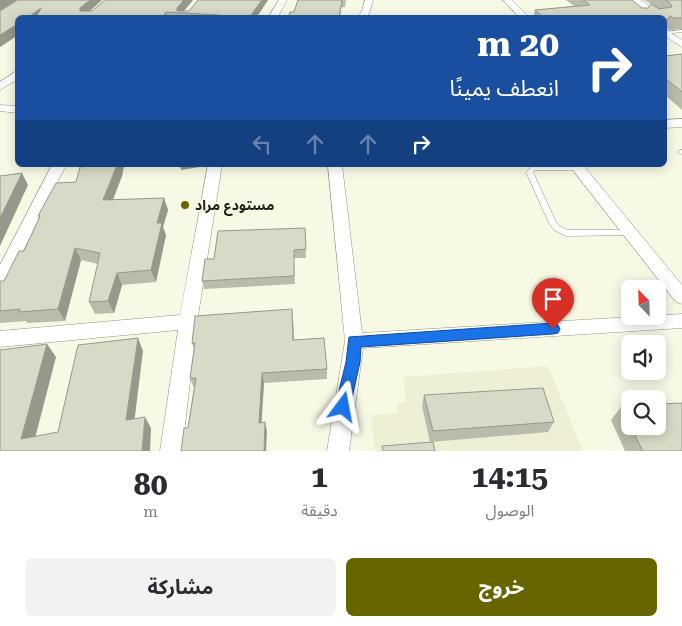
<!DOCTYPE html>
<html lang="ar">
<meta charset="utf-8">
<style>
body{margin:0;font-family:"Roboto Serif","Noto Sans Arabic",serif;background:#f2f2f3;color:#2b2b33;direction:rtl;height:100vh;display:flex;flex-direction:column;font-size:19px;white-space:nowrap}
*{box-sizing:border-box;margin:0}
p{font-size:16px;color:#7c7c81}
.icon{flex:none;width:28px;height:28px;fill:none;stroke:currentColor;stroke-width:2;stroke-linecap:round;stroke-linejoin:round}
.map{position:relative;height:451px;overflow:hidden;direction:ltr}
.panel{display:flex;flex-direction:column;background:#fff;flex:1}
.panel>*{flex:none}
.hud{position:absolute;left:15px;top:15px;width:652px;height:152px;border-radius:8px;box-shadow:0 2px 12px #0003;direction:rtl;background:#1a4fa0;color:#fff;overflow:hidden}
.needle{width:32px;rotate:337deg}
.controls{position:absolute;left:621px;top:280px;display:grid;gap:10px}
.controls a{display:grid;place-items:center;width:45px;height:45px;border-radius:8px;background:#fff;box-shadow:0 2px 12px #0003;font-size:25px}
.pin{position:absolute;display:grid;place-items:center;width:42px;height:42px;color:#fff;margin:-51px -21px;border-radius:50% 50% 50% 0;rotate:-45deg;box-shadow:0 0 5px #0007}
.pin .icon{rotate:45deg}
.me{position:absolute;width:55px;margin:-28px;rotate:13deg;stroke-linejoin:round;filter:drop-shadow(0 0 4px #0008)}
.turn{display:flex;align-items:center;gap:18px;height:105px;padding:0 25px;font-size:22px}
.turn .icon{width:65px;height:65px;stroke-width:2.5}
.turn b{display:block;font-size:35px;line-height:42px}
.lanes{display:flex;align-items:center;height:48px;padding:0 25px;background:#0003;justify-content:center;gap:25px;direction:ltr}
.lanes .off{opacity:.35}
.eta{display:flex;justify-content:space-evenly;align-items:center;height:85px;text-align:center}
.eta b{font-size:30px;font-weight:700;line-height:35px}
.cta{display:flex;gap:10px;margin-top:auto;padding:10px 25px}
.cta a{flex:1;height:58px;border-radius:8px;background:#666500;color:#fff;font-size:20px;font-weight:700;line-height:58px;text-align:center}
.cta a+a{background:#f2f2f3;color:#2b2b33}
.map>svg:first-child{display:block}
.built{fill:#eeefd4}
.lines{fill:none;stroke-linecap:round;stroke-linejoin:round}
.service-casing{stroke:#929381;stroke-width:1}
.minor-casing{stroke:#929381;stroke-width:1}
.service{fill:#fff;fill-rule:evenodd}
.minor{fill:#fff;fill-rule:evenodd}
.wall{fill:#babbaa}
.shaded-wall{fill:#97988b}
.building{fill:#d8d9c6;stroke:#97988b}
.route{fill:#1a73e8;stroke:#114b97}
.poi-dot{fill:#666500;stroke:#f8f9e5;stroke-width:2}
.labels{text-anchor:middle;stroke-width:4;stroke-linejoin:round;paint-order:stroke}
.poi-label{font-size:14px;font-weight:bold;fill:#202019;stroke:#f8f9e5;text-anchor:start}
</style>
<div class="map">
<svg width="682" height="451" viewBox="0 0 682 451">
<rect width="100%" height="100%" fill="#f8f9e5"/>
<path class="built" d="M548 366 583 451H375L371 415 397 414V404L406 401 404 377Z"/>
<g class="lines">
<g class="service-casing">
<g id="service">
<path d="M682 30V32L665 34V32Z"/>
<path d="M682 150V154L678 153 677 152 678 151Z"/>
<path d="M533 166H578L581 168 578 170H535L533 172 556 222 560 226 567 230H630L634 233 633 235 566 236 554 230 549 223 526 172 531 167Z"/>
</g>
</g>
<g class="minor-casing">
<g id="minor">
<path d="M279 0H287L277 18H268Z"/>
<path d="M365 0H373L370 11 366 18H357L362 11Z"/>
<path d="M503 0H512L530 18H520Z"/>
<path d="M631 0H641L664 16 665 18H654Z"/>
<path d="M665 29 682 40V47L665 36Z"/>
<path d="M18 70V79L0 90V82Z"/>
<path d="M0 105 18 106V113L0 111Z"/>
<path d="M682 119V127L665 128V120Z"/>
<path d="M52 165H66L8 281 6 286 0 287V265Z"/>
<path d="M208 165H222L197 322 182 451H160L178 330 0 347V331L180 315Z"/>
<path d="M328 165H342L362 333 682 314V328L363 348 349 451H327L345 341Z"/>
<path d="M569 165H583L682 285V304L676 302Z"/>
</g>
</g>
<use href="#service" class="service"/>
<use href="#minor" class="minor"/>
</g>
<g class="wall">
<path d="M18 0H102L90 11 193 0 184 11H189L198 0H268L256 18H18V35L0 47V11Z"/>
<path d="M298 0H346L345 7 294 12Z"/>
<path d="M566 0H632L642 8H648L651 4 644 0H682V29L669 30 665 27V18H533L535 10 574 6Z"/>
<path d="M682 54V110L665 95V56Z"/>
<path d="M97 165H124L122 176 113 200 164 198 168 210 163 227 166 235 156 282 122 285 114 313 95 314 89 302 98 264 81 260 65 321 27 323 26 321 0 323V281H4L24 251 39 219 38 216 76 182Z"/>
<path d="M305 228 306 258H294L295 284 204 289 202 281Z"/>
<path d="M293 319 294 340 327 369V379L264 383 261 422 267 431 188 428 194 388 190 378 194 349 192 343Z"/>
<path d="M424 395 554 422 548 432 430 442 422 406Z"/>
<path d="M630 406V426H658L682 451H625L611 420 621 407Z"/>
</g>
<g class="shaded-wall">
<path d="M0 0H17L0 11Z"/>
<path d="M90 0H102L83 17 80 11V8Z"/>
<path d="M184 0H193L182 13 177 12V8Z"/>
<path d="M262 0H268L256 18H249Z"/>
<path d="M342 0 340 18H339Z"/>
<path d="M41 8 44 18H27Z"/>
<path d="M166 12 168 18H162Z"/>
<path d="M668 19 665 26V20Z"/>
<path d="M18 24V35L0 47V35Z"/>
<path d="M117 165H124L122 176 108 212 103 200Z"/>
<path d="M180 165H206V166L181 170Z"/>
<path d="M22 173 28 185 0 246V218Z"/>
<path d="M164 198 168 210 163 227 166 235 156 282 151 270 157 223Z"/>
<path d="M75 248 81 260 65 321 58 309Z"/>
<path d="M117 273 122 285 114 313 108 301Z"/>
<path d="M292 309 293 319 294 350 293 340Z"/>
<path d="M138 338 143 351 133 432 126 420Z"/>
<path d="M47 344 56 357 32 450 21 439Z"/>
<path d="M262 373 264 383 261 432 259 423Z"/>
<path d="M145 417 151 428 150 451H142Z"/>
<path d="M265 422 267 431 266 451H264Z"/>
</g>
<g class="building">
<path d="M18 0H90L80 8V11H92L105 0H184L177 8V11H189L198 0H262L249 18H217L219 15 166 12 162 18H36L41 8 27 18H18V24L0 35V11Z"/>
<path d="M298 0H342L339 18H288L290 12H294Z"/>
<path d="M583 0H632L642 8H648L651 4 659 9 672 7 670 3 665 0H682V18H674L670 16 668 19 665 20V18H544L535 10 590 5Z"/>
<path d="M682 54V92L665 78V56Z"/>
<path d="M97 165H117L103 200 164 198 157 223H162L151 270 117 273 108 301 89 302 100 253 75 248 58 309 19 312 20 309 0 311V281H4L19 251H24L40 216H38L56 183 76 182 80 167Z"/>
<path d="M22 173 0 218V176Z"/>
<path d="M305 228 306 249 294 250V276L202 281 205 259H214L218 231Z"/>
<path d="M292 309 293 340 324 338 327 369 262 373 259 423 265 422 264 451H181L184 428H188L196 378H190L195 343H192L195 316Z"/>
<path d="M138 338 126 420 145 417 142 451H0V350L47 344 21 439 58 432 78 345Z"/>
<path d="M543 388 554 422 433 431 424 395Z"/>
<path d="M682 403V451H643L630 426H658V404Z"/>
<path d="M630 406V425L621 407Z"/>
<path d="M433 442 435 451H383L382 446Z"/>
</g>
<path class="route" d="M553 323 558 325 560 329 558 333 553 334 361 347 360 362 350 407 348 412 343 414 337 412 335 407 346 362 349 337Z"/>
<circle class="poi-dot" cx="185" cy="205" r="5"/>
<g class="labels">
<g class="poi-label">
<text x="195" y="210">مستودع مراد</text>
</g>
</g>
</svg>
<div class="controls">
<a><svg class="needle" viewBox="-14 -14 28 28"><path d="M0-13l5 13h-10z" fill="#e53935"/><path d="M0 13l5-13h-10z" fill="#7c7c81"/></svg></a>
<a><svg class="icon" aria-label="sound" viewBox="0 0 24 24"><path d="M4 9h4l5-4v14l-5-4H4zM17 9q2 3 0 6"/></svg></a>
<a><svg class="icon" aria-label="search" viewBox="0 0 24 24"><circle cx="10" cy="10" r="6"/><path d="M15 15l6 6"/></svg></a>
</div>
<div class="pin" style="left:553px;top:329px;background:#d93025"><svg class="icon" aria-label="arrive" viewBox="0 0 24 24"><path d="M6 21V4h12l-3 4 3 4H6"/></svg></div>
<svg class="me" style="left:343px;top:407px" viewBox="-20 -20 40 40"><path d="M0-17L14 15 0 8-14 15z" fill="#1a73e8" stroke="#fff" stroke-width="4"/></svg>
<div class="hud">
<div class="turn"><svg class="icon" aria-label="right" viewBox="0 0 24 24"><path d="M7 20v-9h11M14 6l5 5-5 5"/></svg><div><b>20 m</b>انعطف يمينًا</div></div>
<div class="lanes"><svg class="icon off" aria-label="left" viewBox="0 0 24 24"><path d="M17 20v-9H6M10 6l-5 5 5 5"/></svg><svg class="icon off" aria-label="ahead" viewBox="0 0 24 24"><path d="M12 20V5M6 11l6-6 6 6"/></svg><svg class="icon off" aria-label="ahead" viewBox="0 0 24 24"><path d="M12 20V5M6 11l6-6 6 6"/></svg><svg class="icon" aria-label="right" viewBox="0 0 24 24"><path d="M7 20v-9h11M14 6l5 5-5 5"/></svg></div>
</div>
</div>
<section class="panel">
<div class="eta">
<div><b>14:15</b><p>الوصول</p></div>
<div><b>1</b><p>دقيقة</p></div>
<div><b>80</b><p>m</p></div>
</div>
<div class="cta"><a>خروج</a><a>مشاركة</a></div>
</section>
